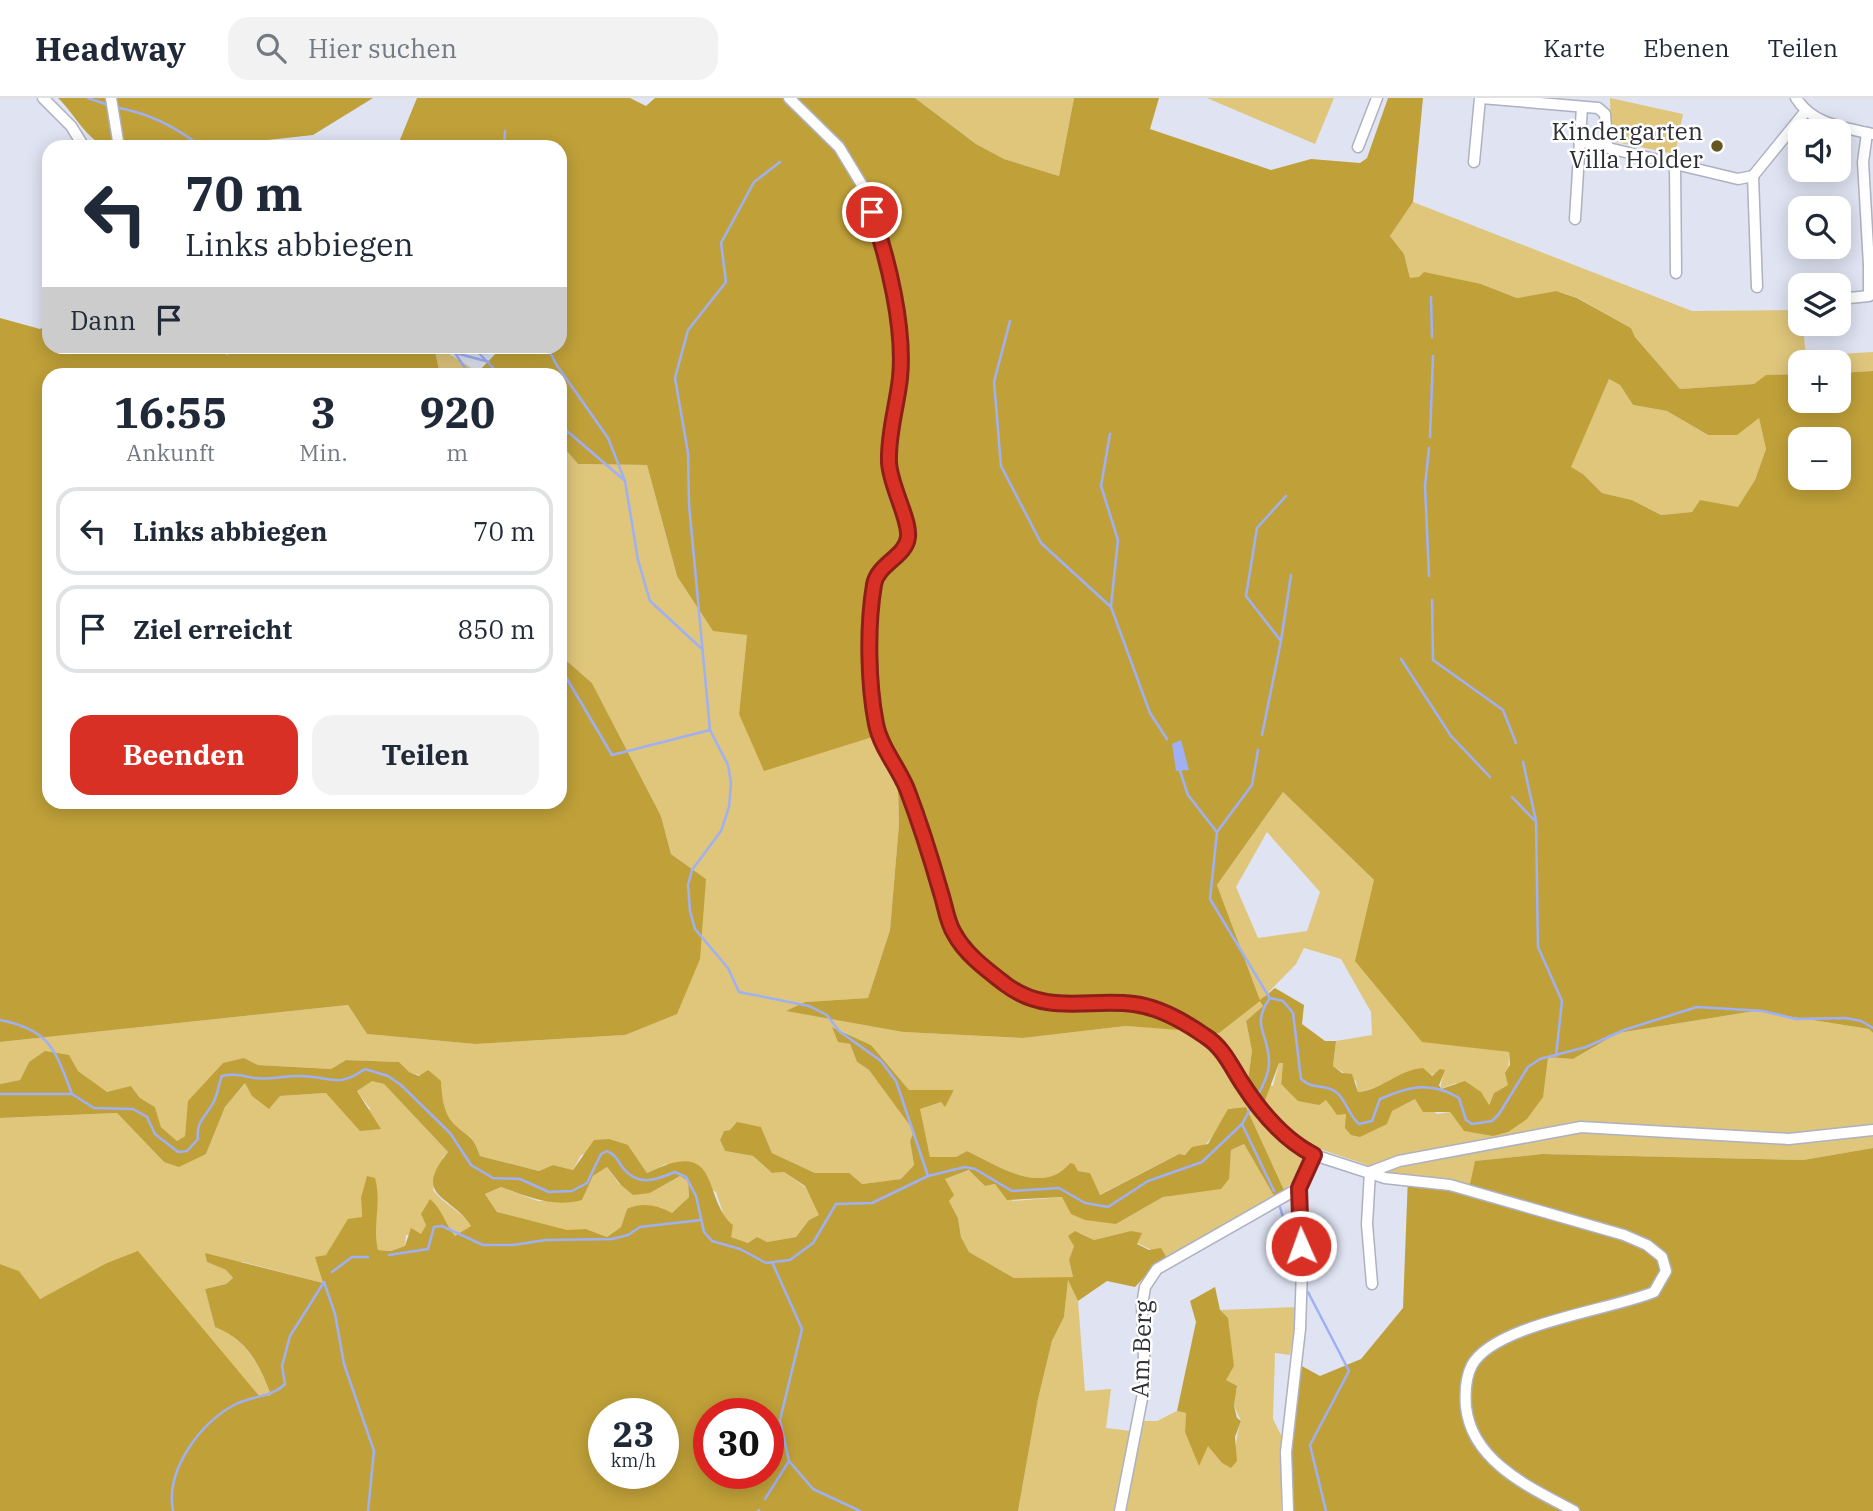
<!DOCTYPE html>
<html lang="de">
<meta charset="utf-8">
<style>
body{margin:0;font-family:"IBM Plex Serif",serif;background:#f2f2f3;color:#1f2937;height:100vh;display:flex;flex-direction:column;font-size:26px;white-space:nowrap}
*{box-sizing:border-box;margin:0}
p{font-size:23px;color:#747a83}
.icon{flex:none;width:38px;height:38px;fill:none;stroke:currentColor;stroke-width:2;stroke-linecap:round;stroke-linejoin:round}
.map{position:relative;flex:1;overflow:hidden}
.details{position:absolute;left:42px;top:270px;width:525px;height:441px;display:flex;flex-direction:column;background:#fff;border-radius:21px;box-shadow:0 4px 18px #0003}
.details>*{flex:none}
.hud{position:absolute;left:42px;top:42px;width:525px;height:214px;border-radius:21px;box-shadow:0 4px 18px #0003;background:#fff;color:#1f2937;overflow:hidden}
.controls{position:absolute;left:1788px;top:21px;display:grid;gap:14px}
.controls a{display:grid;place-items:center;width:63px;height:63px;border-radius:14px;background:#fff;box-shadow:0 4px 18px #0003;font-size:35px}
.speed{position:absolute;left:588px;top:1300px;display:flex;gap:14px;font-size:35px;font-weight:700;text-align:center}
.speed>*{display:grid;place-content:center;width:91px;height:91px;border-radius:50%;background:#fff;box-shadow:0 4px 18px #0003;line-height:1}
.speed small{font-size:18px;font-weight:400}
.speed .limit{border:10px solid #d22;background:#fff;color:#111}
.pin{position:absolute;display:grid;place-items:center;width:60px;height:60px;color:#fff;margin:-30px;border:4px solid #fff;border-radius:50%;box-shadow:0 2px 7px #0007}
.me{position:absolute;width:77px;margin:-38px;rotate:358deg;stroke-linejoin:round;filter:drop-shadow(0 0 5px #0008)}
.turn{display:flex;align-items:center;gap:24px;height:147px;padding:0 28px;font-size:32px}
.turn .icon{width:91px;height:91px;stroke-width:2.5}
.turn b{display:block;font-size:49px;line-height:60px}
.then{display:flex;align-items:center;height:66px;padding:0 28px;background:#0003;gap:14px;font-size:26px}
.eta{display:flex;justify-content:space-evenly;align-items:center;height:119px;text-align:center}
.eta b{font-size:42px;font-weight:700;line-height:49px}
.button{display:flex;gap:14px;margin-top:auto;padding:14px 28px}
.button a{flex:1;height:80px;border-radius:21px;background:#d93025;color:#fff;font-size:28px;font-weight:700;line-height:80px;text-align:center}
.button a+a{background:#f2f2f3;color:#1f2937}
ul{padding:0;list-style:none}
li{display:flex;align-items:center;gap:21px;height:88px;margin:0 14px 10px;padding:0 14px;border:4px solid #e0e1e3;border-radius:21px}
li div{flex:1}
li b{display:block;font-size:26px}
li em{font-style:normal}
header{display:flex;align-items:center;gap:42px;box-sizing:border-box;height:98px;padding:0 35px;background:#fff;border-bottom:2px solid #e0e1e3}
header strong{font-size:33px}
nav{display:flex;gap:38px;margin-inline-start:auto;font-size:24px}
.search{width:490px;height:63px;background:#f2f2f3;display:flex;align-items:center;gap:18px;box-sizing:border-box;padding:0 24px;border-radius:21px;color:#747a83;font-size:26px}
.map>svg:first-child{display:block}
.green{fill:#dfc67b;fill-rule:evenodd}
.forest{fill:#c0a139;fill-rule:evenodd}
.water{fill:#9fb0f4}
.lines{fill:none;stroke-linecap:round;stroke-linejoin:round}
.stream{stroke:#9fb0f4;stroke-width:2.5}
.minor-casing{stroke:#adb1c0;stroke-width:13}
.minor{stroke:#fff;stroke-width:10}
.route-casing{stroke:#8d1f18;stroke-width:18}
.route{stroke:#d93025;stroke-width:12}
.poi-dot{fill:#665623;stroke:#fff;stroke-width:2.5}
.labels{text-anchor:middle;stroke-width:5;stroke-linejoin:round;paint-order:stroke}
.poi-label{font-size:24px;fill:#2c2e33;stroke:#fff;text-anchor:end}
.street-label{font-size:24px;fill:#2c2e33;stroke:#fff}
</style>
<header>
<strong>Headway</strong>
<div class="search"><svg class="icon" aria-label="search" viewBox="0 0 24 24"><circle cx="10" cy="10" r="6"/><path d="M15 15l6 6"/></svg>Hier suchen</div>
<nav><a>Karte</a><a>Ebenen</a><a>Teilen</a></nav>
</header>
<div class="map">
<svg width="1873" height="1413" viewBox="0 0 1873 1413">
<rect width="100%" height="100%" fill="#dfe3f2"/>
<g class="green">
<path d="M915 0H1074L1059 78 1004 61 976 46Z"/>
<path d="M1207 0H1334L1315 46Z"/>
<path d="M1610 0 1683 16 1675 56 1611 43Z"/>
<path d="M1413 104 1692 213 1801 212 1806 258 1873 254V273L1839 275V264H1801V276L1766 277 1755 286 1680 291 1635 239 1631 230 1578 200 1556 193 1517 200 1481 186 1410 180 1404 156 1390 138Z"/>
<path d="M434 249H438L481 276H440Z"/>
<path d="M1609 281 1620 287 1633 307 1667 313 1708 337 1759 319 1766 351 1755 382 1738 410 1700 402 1692 414 1661 417 1632 402 1602 395 1583 376 1570 369Z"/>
<path d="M560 345 578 366 647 367 677 478 747 537 739 616 882 635 898 690 899 726 890 832 868 900 805 904 788 913 903 934 1023 940 1126 928 1198 932 1260 902 1217 787 1283 694 1374 782 1422 943 1509 954 1508 987 1494 995 1488 1008 1456 985 1440 991 1444 972H1440C1426 983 1408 980 1390 984 1379 986 1370 993 1358 994L1356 983 1333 968 1336 943 1372 937 1371 914 1341 861 1304 850 1296 866 1261 902 1263 908 1246 923 1252 953 1248 982 1273 988 1279 965H1283L1281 986C1296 1001 1306 1007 1327 1002L1332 1011 1346 1016 1391 1013 1415 1001 1437 1016 1450 1014 1464 1033 1548 958 1573 961 1618 935 1755 913 1869 931 1873 935V1050L1803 1062 1542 1056 1476 1063 1471 1087 1391 1075 1311 1048 1303 1064 1302 1076 1284 1092 1246 1009 1228 1011C1219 1029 1204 1061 1179 1056L1099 1097 1090 1075 1078 1073 1070 1065C1042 1099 997 1067 967 1053L956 1059H930L919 1010 941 1004 945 1008 954 992H909L871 947 833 929 838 943 850 946 857 964 869 972 915 1033 910 1043 914 1067 901 1081 862 1086 842 1077 815 1075 772 1055 761 1029 724 1033 720 1042 725 1053 753 1058 772 1075 784 1074 805 1089 820 1117 809 1122 796 1139 767 1144 757 1140 748 1145 731 1139 716 1094 666 1066 647 1075 628 1047 581 1057 573 1072 553 1067 539 1073 480 1058C473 1035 468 1040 453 1025 443 1014 442 997 441 983L408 974 399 964 346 962 331 971 258 967 244 960 206 984 189 1003 185 1038 177 1043 161 1029 155 1009 140 1000 132 989 107 995 78 973 29 964 20 982 0 986V944L348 907 367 936 475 946 625 937 706 781 671 756 661 718 592 585 560 557ZM1267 734 1320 794 1307 833 1258 840 1236 789Z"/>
<path d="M372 982 384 986 448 1054 443 1059 433 1092C444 1107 462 1113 471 1128L455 1139 441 1121 426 1127 421 1136 406 1137 405 1148 391 1153 378 1152 361 1100 362 1119 326 1157 316 1160 323 1185 243 1164H207L226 1172 233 1180 226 1186 205 1191 215 1229C247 1242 259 1266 271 1297L260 1299 237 1274 67 1189 39 1201 19 1173 0 1166V1020L117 1015 164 1064 206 1056 225 1009 246 984 280 998 326 995 371 1012 357 993Z"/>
<path d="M1244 1046 1274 1098 1168 1160 1137 1145 1132 1133 1094 1142 1080 1135 1069 1162 1073 1179 1068 1181 1078 1203 1085 1293 1111 1291 1106 1330 1131 1333 1118 1413H1018L1038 1301 1052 1243 1064 1219 1068 1180H1014L969 1154 961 1139 958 1120 949 1103 945 1081 970 1072 985 1088 995 1086 1013 1103 1063 1099 1116 1126 1163 1099 1187 1094 1230 1063 1231 1052Z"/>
<path d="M607 1069 619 1086 650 1095 680 1078 688 1083 689 1099 672 1115 660 1109 627 1111 621 1129 607 1139 586 1131 567 1133 497 1114 485 1096 501 1089 538 1103 582 1102 593 1078Z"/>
<path d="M1298 1209 1290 1257 1275 1255 1273 1321 1282 1339 1281 1413H1122L1138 1323H1157L1177 1313 1186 1315 1185 1335 1211 1350 1222 1365 1231 1369C1237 1352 1235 1340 1241 1323L1234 1308 1237 1289 1225 1282 1234 1268 1220 1212Z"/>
</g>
<g class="forest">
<path d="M58 0H373L313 37 230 46 232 49H108C86 42 75 16 58 0Z"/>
<path d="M417 0H630L646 8 655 0H915L976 46 1004 61 1059 78 1074 0H1159L1150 31 1271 72 1311 61 1360 65 1367 60 1388 0H1423L1413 104 1390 138 1404 156 1410 180 1419 179 1424 174 1481 186 1517 200 1556 193 1577 200 1631 230 1635 239 1680 291 1754 286 1766 277 1801 276V303H1839V275L1873 273V935L1869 931 1755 913 1618 935 1573 961 1548 959 1543 999 1527 1021 1508 1034 1493 1038 1464 1033 1450 1014H1423L1415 1001 1392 1013 1387 1026 1360 1039 1351 1037 1345 1030 1346 1016 1337 1017 1326 1002 1319 1007 1298 1003 1281 986 1283 965H1279L1264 1005 1246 996 1251 988 1248 982 1252 953 1246 923 1263 908 1260 903 1219 935 1126 928 1023 940 903 934 786 913 805 904 868 900 890 832 899 726 898 690 882 636 764 673 739 616 747 537 713 533 677 478 647 367 578 366 560 345V276H481L478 274 502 249 560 248V49H397ZM1609 281 1620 287 1633 307 1667 313 1708 337H1737L1759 320 1766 351 1755 382 1738 409 1700 402 1692 414 1661 417 1632 402 1602 395 1583 376 1571 369ZM1801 341H1839V380H1801ZM1283 694 1374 782 1355 863 1422 944 1509 954 1510 967 1505 975 1508 987 1494 995 1489 1007 1481 994 1465 983 1441 991 1439 987 1445 972 1440 971 1432 978 1423 970C1400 971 1382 992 1358 994L1352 976 1342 975 1333 968 1336 943H1325L1302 926 1304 907 1275 890 1260 902 1217 787Z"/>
<path d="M0 220 40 231 49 226V248L220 249 227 257 236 248 434 249 440 276H49V704H560V557L592 585 661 718 671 756 706 781 700 861 677 916 625 937 475 946 367 936 348 907 0 944Z"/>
<path d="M832 929 871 947 909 992H954L945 1009 941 1004 920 1011 930 1059H956L967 1053C997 1067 1042 1099 1070 1065L1074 1066 1078 1073 1090 1075 1100 1097 1179 1056 1185 1057 1192 1049 1208 1046 1228 1011 1246 1009 1284 1092 1274 1098 1244 1046 1231 1052 1229 1081 1221 1091 1163 1099 1116 1126 1085 1122 1071 1116 1062 1099 1007 1102 995 1086 985 1088 969 1072 945 1081 954 1097 949 1103 958 1120 961 1139 969 1154 1014 1180 1073 1179 1069 1162 1074 1148 1068 1138 1075 1133 1094 1142 1131 1133 1142 1135 1137 1146 1149 1152 1161 1150 1167 1160 1157 1166 1135 1189 1107 1183 1078 1203 1068 1182 1064 1219 1052 1243 1038 1301 1018 1413H0V1166L19 1173 40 1201 107 1165 138 1153 260 1299 271 1297C259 1265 247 1242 215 1229L205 1191 226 1186 233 1180 226 1172 207 1164 205 1155 323 1185 315 1159 326 1157 348 1121 362 1119 361 1100 367 1078 375 1080C382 1104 372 1128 378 1152L391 1153 405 1148 411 1130 421 1136 426 1127 421 1116 430 1101C442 1111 445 1126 455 1138L471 1128C452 1097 411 1100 448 1054L384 986 372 983 357 993 381 1031 360 1033 326 995 280 998 269 1011 252 998 245 985 225 1009 206 1056 179 1069 164 1064 117 1015 0 1020V986L20 982 29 964 45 953 69 957 78 973 107 994 131 988 140 1000 155 1009 161 1029 177 1043 185 1038 188 1003 223 965 244 960 258 967 331 971 346 962 399 964 409 974 419 978 428 972 441 983C442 997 443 1014 453 1025 468 1040 473 1036 480 1058L539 1073 553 1067 573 1072 594 1042 609 1041 628 1047 647 1075C723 1037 701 1100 733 1127L731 1139 748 1145 757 1139 767 1144 796 1139 809 1122 819 1117 805 1088 784 1074 772 1075 753 1058 725 1053 720 1042 724 1033 730 1032 737 1024 761 1029 772 1055 815 1075H849L862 1086 901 1081 914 1067 910 1043 914 1033 869 972 857 964 850 946 838 944ZM607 1069 620 1086 633 1097 650 1095 680 1078 688 1083 689 1099 672 1115C658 1107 641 1104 627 1111L621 1129 607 1139 586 1131 567 1132 497 1114 485 1096 501 1089C528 1099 553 1110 582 1102L593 1078ZM604 1316H663V1376H604ZM709 1316H768V1376H709Z"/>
<path d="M1873 1050V1413H1292V1350L1300 1267 1320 1278 1361 1261 1403 1210 1408 1078 1470 1086 1475 1063 1542 1056 1803 1062Z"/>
<path d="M1215 1189 1220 1212 1228 1220 1234 1268 1226 1282 1237 1288 1234 1308 1237 1320 1241 1323 1235 1339 1237 1363 1231 1370 1222 1365 1208 1348 1199 1368 1185 1334 1186 1315 1177 1313 1196 1224 1190 1203Z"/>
</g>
<path class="water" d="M1181 642 1189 672 1176 673 1172 646Z"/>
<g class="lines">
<g class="stream">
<path d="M88 0 108 7"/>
<path d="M114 9C149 15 174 28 202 49"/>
<path d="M504 49 505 33"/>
<path d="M780 64 754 84 721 145 726 184 688 232 675 280 688 355 689 406 710 632 728 667 731 685 729 709 721 733 692 772 688 787 690 813 695 831 728 870 739 894 809 908 827 917 839 933 881 963 896 983 928 1078"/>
<path d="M1431 199 1432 239"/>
<path d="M1010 223 994 284 1001 368 1041 445 1111 509 1150 615 1167 641"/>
<path d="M430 248 489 264"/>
<path d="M472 248 499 276"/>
<path d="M547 248 556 266 608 340 625 383 638 462 650 503 702 551"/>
<path d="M455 255 469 276"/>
<path d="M560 327 624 382"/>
<path d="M1110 336 1101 388 1118 442 1111 508"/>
<path d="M1430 339 1433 258"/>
<path d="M1429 350 1425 388 1429 478"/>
<path d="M1432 502 1433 562 1503 612 1516 645"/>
<path d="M1281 543 1291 477"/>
<path d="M1401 561 1451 638 1490 679"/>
<path d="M560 569 612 657 710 632"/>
<path d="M1262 637 1281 543 1246 498 1257 430 1286 398"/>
<path d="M1258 652 1252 687 1217 734 1210 801 1269 899"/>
<path d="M1523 664 1536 723 1538 849 1562 903 1556 958"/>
<path d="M1179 670 1188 697 1216 733"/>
<path d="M1512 699 1534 722"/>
<path d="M0 922C51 932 55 952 72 996"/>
<path d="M0 996H72L94 1010 133 1011 147 1019 155 1036 178 1054 187 1053 198 1041C196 1023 205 1020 213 1005 218 997 218 987 222 978 235 975 242 978 254 980 270 982 283 978 298 978 330 977 335 992 365 971L388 978 401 987 450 1035 471 1067 493 1080 520 1081 549 1094 572 1093 587 1085 601 1056 607 1053C617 1058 617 1062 623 1070 638 1089 656 1082 675 1074L686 1079 696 1098 704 1134 712 1143 740 1151 766 1165 790 1162 813 1145 836 1106 872 1105 928 1078 965 1069 975 1071 1012 1093 1059 1090 1085 1105 1108 1109 1148 1083 1202 1064 1242 1026 1253 1006"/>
<path d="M1256 1000C1262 990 1269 976 1269 964 1269 935 1250 928 1270 900L1283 903 1293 915 1301 981C1314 993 1325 985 1336 994 1346 1001 1348 1017 1359 1026L1372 1023 1380 1001C1409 988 1432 983 1459 1000L1466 1022 1472 1026 1492 1023 1499 1016 1528 969 1540 961 1586 949 1624 932 1697 909 1763 913 1796 921 1845 920 1861 923 1873 930"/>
<path d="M1242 1026 1274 1093"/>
<path d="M1280 1109 1296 1165"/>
<path d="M389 1157 428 1151 434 1129 442 1128 483 1147H513L546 1142 612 1141 628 1137 640 1129 701 1122"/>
<path d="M772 1164 802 1231 780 1322 789 1363 813 1391 860 1413"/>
<path d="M332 1174 352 1159H368"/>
<path d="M324 1184 335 1216 344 1266 374 1353 368 1413"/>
<path d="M1308 1194 1349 1273 1310 1347 1326 1413"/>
<path d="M765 1401 789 1363"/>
<path d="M173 1413C165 1373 200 1324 236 1306 252 1298 272 1299 285 1286L282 1268 290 1238 324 1184"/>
<path d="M758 1413 759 1412"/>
</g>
<g class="minor-casing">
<g id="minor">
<path d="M43 0 71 28 84 49"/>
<path d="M111 0 119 49"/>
<path d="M789 0 839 49 862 87 881 140 896 210 900 277 890 337 889 366 894 396 909 436 903 451 884 468 874 483 869 544 876 627 890 662 906 687 954 835 978 865 1009 889 1050 905 1080 908 1109 904 1150 908 1206 938 1219 949 1252 999 1278 1030 1314 1057 1385 1080 1450 1087 1624 1137 1647 1147 1662 1159 1666 1173 1654 1194C1611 1212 1495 1226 1472 1267 1465 1280 1465 1296 1466 1309 1472 1364 1531 1390 1574 1413"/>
<path d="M1481 0 1598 10 1605 16 1607 47"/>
<path d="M1796 0C1813 27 1843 29 1872 36"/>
<path d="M1867 35 1863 64 1869 167"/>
<path d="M1579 43 1738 81 1753 78 1805 14"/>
<path d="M1358 49 1377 0"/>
<path d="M1474 64 1480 0"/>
<path d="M1675 66 1676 175"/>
<path d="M1753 78 1757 189"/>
<path d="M1575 121 1582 9"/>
<path d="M1839 201 1869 198V167H1873"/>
<path d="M1370 1074 1399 1063 1581 1029 1789 1041 1873 1032"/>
<path d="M1370 1074 1367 1126 1372 1186"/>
<path d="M1120 1413 1145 1285 1142 1207 1145 1189 1157 1171 1299 1090"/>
<path d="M1288 1413 1286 1354 1300 1231 1302 1171 1299 1090 1314 1057"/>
</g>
</g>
<use href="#minor" class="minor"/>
</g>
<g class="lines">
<g class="route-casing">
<path id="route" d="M872 114C888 162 905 229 900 280 897 308 888 335 889 364 890 388 910 421 908 439 906 459 877 466 874 487 867 528 868 585 876 626 881 650 898 669 907 691 920 725 931 760 941 795 945 807 947 824 954 835 965 856 987 872 1005 886 1047 918 1089 900 1134 906 1158 909 1185 924 1205 938 1223 949 1231 968 1242 985 1260 1013 1284 1042 1314 1057L1299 1090 1301 1148"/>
</g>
<use href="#route" class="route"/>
</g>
<circle class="poi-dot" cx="1717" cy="48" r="7"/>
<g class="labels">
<g class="poi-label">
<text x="1703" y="42">Kindergarten<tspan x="1703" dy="28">Villa Holder</tspan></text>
</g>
<g class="street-label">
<text transform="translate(1142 1251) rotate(-88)" y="8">Am Berg</text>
</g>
</g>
</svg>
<div class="controls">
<a><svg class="icon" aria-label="sound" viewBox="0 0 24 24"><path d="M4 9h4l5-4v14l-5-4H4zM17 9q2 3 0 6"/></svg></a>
<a><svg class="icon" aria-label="search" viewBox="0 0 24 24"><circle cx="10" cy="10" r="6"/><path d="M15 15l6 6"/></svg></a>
<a><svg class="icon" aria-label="layers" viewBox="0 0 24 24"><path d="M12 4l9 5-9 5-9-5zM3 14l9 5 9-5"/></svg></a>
<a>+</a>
<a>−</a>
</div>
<div class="speed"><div>23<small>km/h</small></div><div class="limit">30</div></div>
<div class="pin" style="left:872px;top:114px;background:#d93025"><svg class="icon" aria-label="arrive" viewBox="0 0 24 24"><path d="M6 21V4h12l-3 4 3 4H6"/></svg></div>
<svg class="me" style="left:1301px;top:1148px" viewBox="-20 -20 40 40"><circle r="17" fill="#d93025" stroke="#fff" stroke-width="3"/><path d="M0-11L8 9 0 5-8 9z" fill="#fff"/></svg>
<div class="hud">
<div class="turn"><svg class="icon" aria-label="left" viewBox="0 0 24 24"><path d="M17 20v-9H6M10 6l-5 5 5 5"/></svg><div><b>70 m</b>Links abbiegen</div></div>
<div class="then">Dann<svg class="icon" aria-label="arrive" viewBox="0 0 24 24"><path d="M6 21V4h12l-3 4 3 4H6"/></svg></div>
</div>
<section class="details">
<div class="eta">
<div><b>16:55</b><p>Ankunft</p></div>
<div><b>3</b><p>Min.</p></div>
<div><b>920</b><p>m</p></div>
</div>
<ul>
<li><svg class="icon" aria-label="left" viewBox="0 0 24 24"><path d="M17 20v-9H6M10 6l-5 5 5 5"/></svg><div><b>Links abbiegen</b></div><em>70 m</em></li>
<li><svg class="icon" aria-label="arrive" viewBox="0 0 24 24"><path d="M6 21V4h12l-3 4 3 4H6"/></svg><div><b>Ziel erreicht</b></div><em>850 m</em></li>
</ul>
<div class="button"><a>Beenden</a><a>Teilen</a></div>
</section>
</div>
